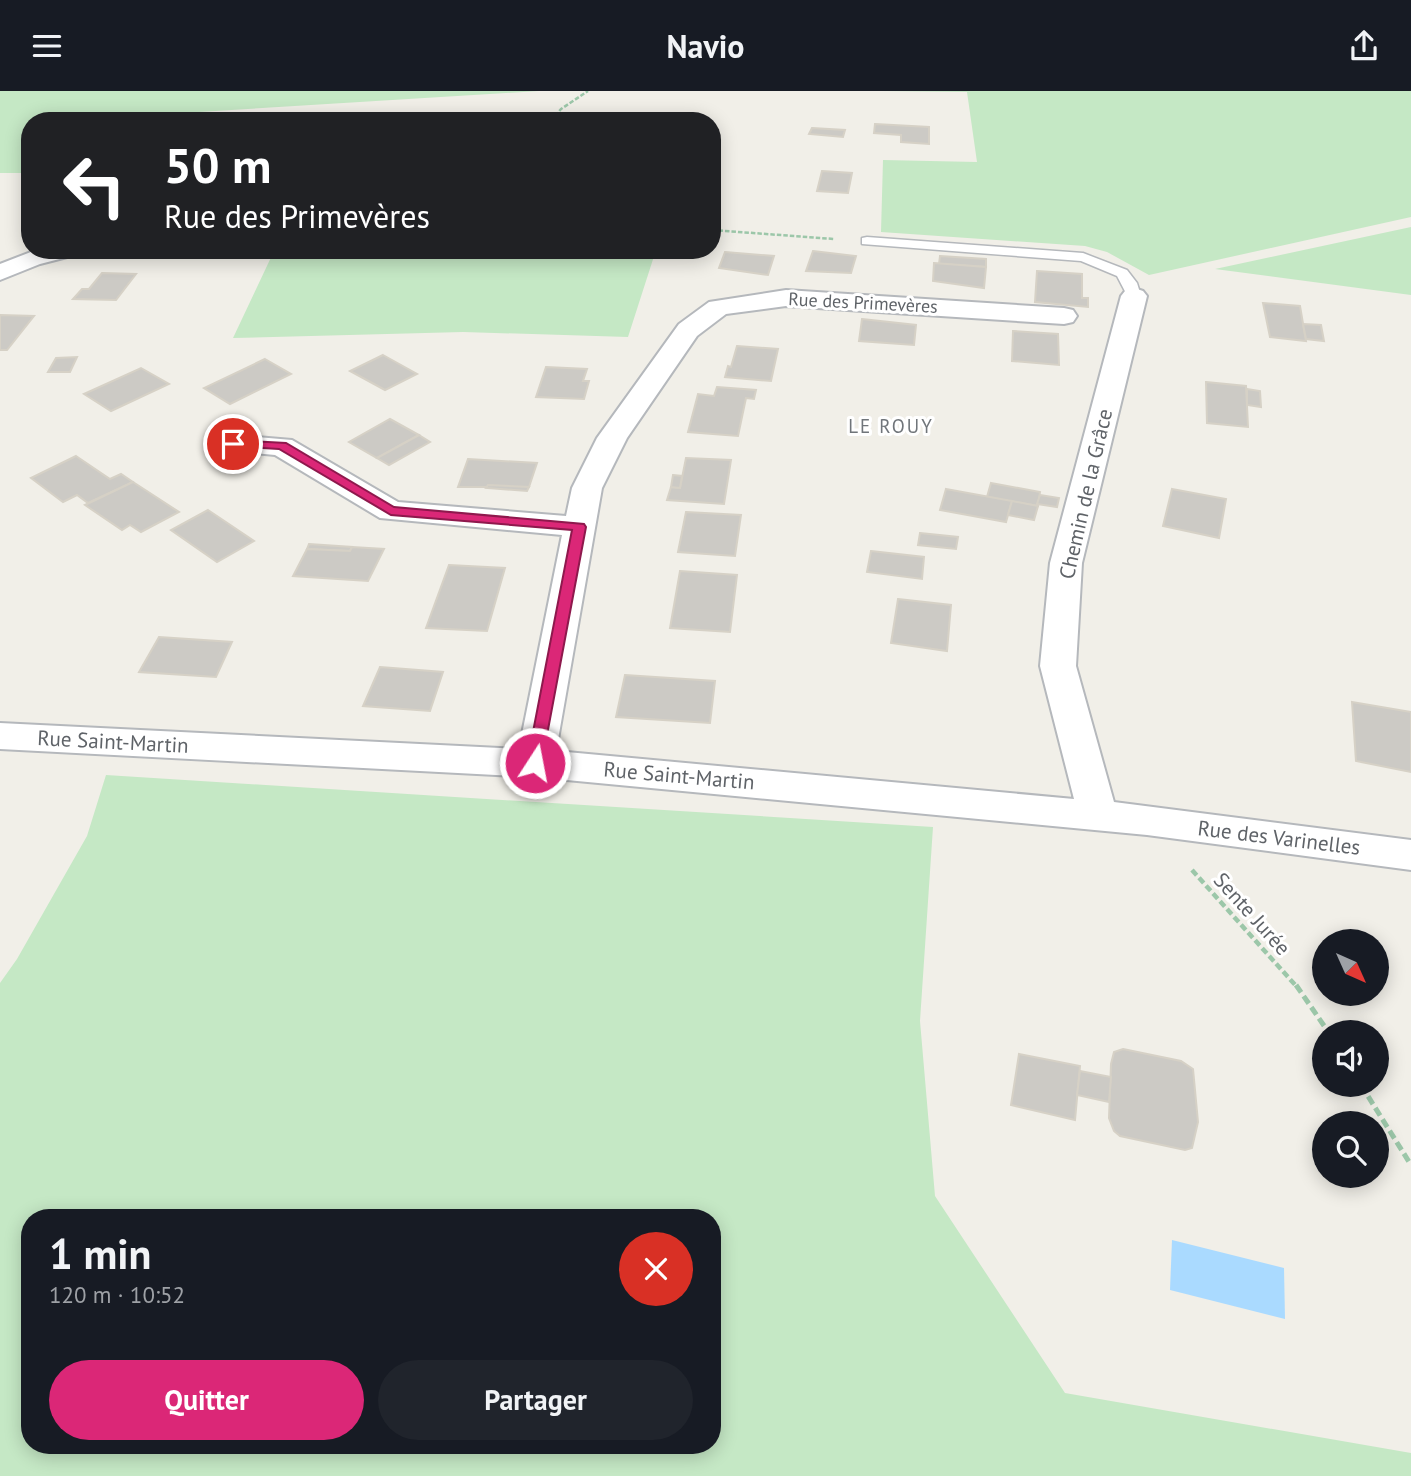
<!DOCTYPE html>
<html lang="fr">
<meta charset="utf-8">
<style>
body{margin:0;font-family:"PT Sans",sans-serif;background:#20242c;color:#f1f3f6;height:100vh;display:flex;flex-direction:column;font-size:26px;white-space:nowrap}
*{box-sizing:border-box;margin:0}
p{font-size:23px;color:#9ea1a6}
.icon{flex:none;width:38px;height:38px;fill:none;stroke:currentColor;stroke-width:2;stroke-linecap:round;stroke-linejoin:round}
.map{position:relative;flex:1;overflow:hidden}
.side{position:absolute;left:21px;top:1118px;width:700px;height:245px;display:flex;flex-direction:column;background:#171b24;border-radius:28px;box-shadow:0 4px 18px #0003}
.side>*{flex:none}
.banner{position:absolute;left:21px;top:21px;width:700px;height:147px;border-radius:28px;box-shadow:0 4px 18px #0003;background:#202124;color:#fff;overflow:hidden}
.needle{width:46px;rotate:135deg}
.tools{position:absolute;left:1312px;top:838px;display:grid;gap:14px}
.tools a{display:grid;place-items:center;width:77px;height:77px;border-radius:50%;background:#171b24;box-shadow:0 4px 18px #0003;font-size:35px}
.pin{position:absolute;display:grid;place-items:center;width:60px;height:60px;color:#fff;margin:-30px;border:4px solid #fff;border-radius:50%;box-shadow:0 2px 7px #0007}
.me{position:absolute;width:77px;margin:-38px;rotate:11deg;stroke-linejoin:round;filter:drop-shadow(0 0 5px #0008)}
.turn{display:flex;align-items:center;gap:24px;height:147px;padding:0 28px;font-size:32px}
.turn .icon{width:91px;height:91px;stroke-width:2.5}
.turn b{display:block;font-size:49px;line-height:60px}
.round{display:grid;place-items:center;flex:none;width:74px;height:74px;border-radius:37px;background:#20242c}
.summary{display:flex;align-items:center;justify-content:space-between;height:119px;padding:0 28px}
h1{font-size:42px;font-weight:600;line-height:52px}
.cta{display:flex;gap:14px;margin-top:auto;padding:14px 28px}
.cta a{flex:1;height:80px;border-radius:42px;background:#db2777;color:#fff;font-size:28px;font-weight:600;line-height:80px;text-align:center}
.cta a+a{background:#20242c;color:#f1f3f6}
header{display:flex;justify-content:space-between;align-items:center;height:91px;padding:0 28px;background:#171b24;font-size:32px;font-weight:600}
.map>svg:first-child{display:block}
.green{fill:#c5e8c5;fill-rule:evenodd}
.water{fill:#aadaff}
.building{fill:#cccac5;stroke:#d6d1c6;stroke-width:2}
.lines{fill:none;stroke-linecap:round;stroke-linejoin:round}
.service-casing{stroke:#b5b8bc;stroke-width:3}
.minor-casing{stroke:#b5b8bc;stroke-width:4}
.path-far2{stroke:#9cc7a9;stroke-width:2.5;stroke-dasharray:4.5 2;stroke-linecap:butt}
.path-far1{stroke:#9cc7a9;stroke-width:4.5;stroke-dasharray:7 3.5;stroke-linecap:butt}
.path{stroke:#9cc7a9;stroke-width:5;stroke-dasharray:9 4.5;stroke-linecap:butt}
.service{fill:#fff;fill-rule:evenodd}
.minor{fill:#fff;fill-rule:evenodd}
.route{fill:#db2777;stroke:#8e194d;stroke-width:2}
.labels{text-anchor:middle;stroke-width:6;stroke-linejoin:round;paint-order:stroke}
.far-street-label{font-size:18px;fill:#5f6368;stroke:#fff}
.far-neighbourhood-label{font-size:19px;letter-spacing:2px;fill:#70757a;stroke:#fff}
.street-label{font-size:21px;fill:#5f6368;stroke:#fff}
</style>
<header><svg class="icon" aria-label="menu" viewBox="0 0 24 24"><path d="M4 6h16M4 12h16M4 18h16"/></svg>Navio<svg class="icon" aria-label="share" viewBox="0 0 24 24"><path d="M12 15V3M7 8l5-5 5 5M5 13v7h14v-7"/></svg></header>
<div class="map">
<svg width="1411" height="1385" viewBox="0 0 1411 1385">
<rect width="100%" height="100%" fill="#f1efe8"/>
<g class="green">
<path d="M0 0H539L183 22 174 30H30V82H0Z"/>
<path d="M881 0H1411V126L1149 184 1107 161 1085 155 881 141 883 69 977 71 967 1Z"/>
<path d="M1411 136V204L1215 178Z"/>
<path d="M163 159H656L628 246 463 241 233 247 274 160 160 168Z"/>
<path d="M106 684 933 736 920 930 935 1105 1065 1302 1411 1362V1385H0V892L17 868 87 745ZM30 1127H712V1354H30Z"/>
</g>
<path class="water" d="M1172 1149 1284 1177 1285 1228 1170 1199Z"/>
<g class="building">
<path d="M597 26 632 27 631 30H595Z"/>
<path d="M875 33 929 36V53L901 51V44L874 42Z"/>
<path d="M812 37 845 39 843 46 809 43Z"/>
<path d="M822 80 852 82 848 102 817 100Z"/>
<path d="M813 160 856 165 851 182 806 180Z"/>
<path d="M725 161 774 165 768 184 719 177Z"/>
<path d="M940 165 986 168V176L939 173Z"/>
<path d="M934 172 986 176 984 197 933 190Z"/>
<path d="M1037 180 1082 183V207H1088V216L1035 211Z"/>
<path d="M102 182 136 183 116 209 73 208 82 198H89Z"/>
<path d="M1263 212 1300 215 1306 250 1270 246Z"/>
<path d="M0 224 34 225 7 259H0Z"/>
<path d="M862 228 916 234 914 254 859 250Z"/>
<path d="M1303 233 1321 234 1324 250 1306 248Z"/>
<path d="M1013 240 1058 243 1059 274 1012 270Z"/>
<path d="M737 255 778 258 771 290 725 286 728 275 731 276Z"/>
<path d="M383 264 417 283 385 299 350 280Z"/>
<path d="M77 266 70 281H48L56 267Z"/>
<path d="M265 268 291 283 230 313 204 297Z"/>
<path d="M546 276 587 278 583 290H589L584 308 536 306Z"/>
<path d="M141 277 169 293 111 320 84 303Z"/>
<path d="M1206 291 1246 295 1248 336 1207 332Z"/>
<path d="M717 296 756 299 754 308 746 307 738 345 688 341 698 303 714 305Z"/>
<path d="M1247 298 1260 300 1261 316 1247 314Z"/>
<path d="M390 328 419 344 377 367 349 351Z"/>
<path d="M419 344 430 351 389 374 377 367Z"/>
<path d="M76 365 110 388 121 383 133 391 88 412 77 404 63 411 31 387Z"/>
<path d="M686 367 731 369 724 413 667 409 671 396 680 397Z"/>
<path d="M468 368 537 372 529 396H458Z"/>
<path d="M673 384 682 385 680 397 671 396Z"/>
<path d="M133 391 179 421 141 441 130 434 122 439 85 414Z"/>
<path d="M991 392 1040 401 1038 415 987 406Z"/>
<path d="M488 394 529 396 527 400 486 397Z"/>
<path d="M946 398 1012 410 1006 431 940 419Z"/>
<path d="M1172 398 1226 408 1219 447 1163 435Z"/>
<path d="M1040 404 1059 407 1057 416 1037 413Z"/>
<path d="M1012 410 1038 415 1034 429 1008 424Z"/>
<path d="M208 419 254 450 217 471 171 439Z"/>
<path d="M686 421 741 424 735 465 678 461Z"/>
<path d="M920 442 958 446 956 458 918 454Z"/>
<path d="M309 453 352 456 350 460 307 458Z"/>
<path d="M352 456 384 458 368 490 293 485 307 458 350 460Z"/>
<path d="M871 460 924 466 922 488 867 481Z"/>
<path d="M449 474 505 477 487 540 426 537Z"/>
<path d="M680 480 737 484 730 541 670 537Z"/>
<path d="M898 508 951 514 947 560 891 552Z"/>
<path d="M159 546 232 551 216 586 139 581Z"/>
<path d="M380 576 443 581 430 620 363 615Z"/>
<path d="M625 584 715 590 710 632 616 626Z"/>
<path d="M1352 611 1411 621V681L1356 670Z"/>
<path d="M1123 958 1181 970 1193 978 1198 1031 1192 1057 1185 1059 1120 1045 1114 1040 1109 1027 1111 973 1114 961Z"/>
<path d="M1019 963 1080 975 1075 1029 1011 1014Z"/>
<path d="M1080 980 1111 986 1109 1011 1077 1004Z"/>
</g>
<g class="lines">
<g class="service-casing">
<path id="service" d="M867 146 1083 162 1127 179 1137 192 1141 205 1134 209 1129 208 1117 185 1081 170 862 153V147Z"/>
</g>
<g class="minor-casing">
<g id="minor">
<path d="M36 159H78L75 164 40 173 0 189V173Z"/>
<path d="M1134 197 1143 200 1147 205 1082 472 1076 575 1114 711 1411 749V779L1147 744 535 686 0 658V632L519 658 562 444 380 427 275 364 223 359 218 353 223 347 233 344 292 349 398 411 566 425 572 397 597 347 679 233 709 211 786 199 1064 217 1073 219 1077 225 1073 231 1064 233 786 215 726 223 697 245 627 347 602 397 556 660 1074 708 1040 575 1050 472 1121 205 1125 200Z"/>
</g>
</g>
<g class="path-far2">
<path d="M551 30 561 18 588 0"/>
<path d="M712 139 834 148"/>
</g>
<path class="path-far1" d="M1192 779 1297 896"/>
<g class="path">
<path d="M1296 894 1329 942"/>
<path d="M1361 994 1411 1074"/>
</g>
<use href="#service" class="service"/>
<use href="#minor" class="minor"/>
</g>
<path class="route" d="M233 349 286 352 394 416 584 433 586 436 541 676 535 677 527 672 572 439 391 424 279 358 229 355 227 353Z"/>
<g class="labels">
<g class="far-street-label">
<text transform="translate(863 212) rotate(3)" y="6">Rue des Primevères</text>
</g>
<g class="far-neighbourhood-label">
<text x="891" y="342">LE ROUY</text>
</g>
<g class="street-label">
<text transform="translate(1086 403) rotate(-77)" y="7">Chemin de la Grâce</text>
<text transform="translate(113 651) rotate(3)" y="7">Rue Saint-Martin</text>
<text transform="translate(679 685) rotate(5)" y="7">Rue Saint-Martin</text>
<text transform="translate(1279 747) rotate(7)" y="7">Rue des Varinelles</text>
<text transform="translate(1252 823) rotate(48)" y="7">Sente Jurée</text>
</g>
</g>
</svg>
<div class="tools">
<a><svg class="needle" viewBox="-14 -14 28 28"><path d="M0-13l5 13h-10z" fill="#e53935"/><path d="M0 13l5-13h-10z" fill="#9ea1a6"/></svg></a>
<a><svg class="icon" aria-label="sound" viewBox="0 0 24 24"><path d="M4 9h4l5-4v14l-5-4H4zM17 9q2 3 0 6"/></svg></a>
<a><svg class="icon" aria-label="search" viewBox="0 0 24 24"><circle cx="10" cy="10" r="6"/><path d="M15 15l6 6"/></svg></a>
</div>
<div class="pin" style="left:233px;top:353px;background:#d93025"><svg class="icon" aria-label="arrive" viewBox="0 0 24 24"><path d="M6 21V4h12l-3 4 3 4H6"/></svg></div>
<svg class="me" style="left:535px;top:672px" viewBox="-20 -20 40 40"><circle r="17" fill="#db2777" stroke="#fff" stroke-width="3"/><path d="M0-11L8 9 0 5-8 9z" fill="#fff"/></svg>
<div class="banner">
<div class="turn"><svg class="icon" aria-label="left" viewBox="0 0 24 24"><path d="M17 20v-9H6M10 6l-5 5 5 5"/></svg><div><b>50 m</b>Rue des Primevères</div></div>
</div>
<section class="side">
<div class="summary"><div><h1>1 min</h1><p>120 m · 10:52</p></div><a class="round" style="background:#d93025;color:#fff"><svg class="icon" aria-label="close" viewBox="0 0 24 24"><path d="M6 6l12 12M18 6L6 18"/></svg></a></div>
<div class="cta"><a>Quitter</a><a>Partager</a></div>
</section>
</div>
